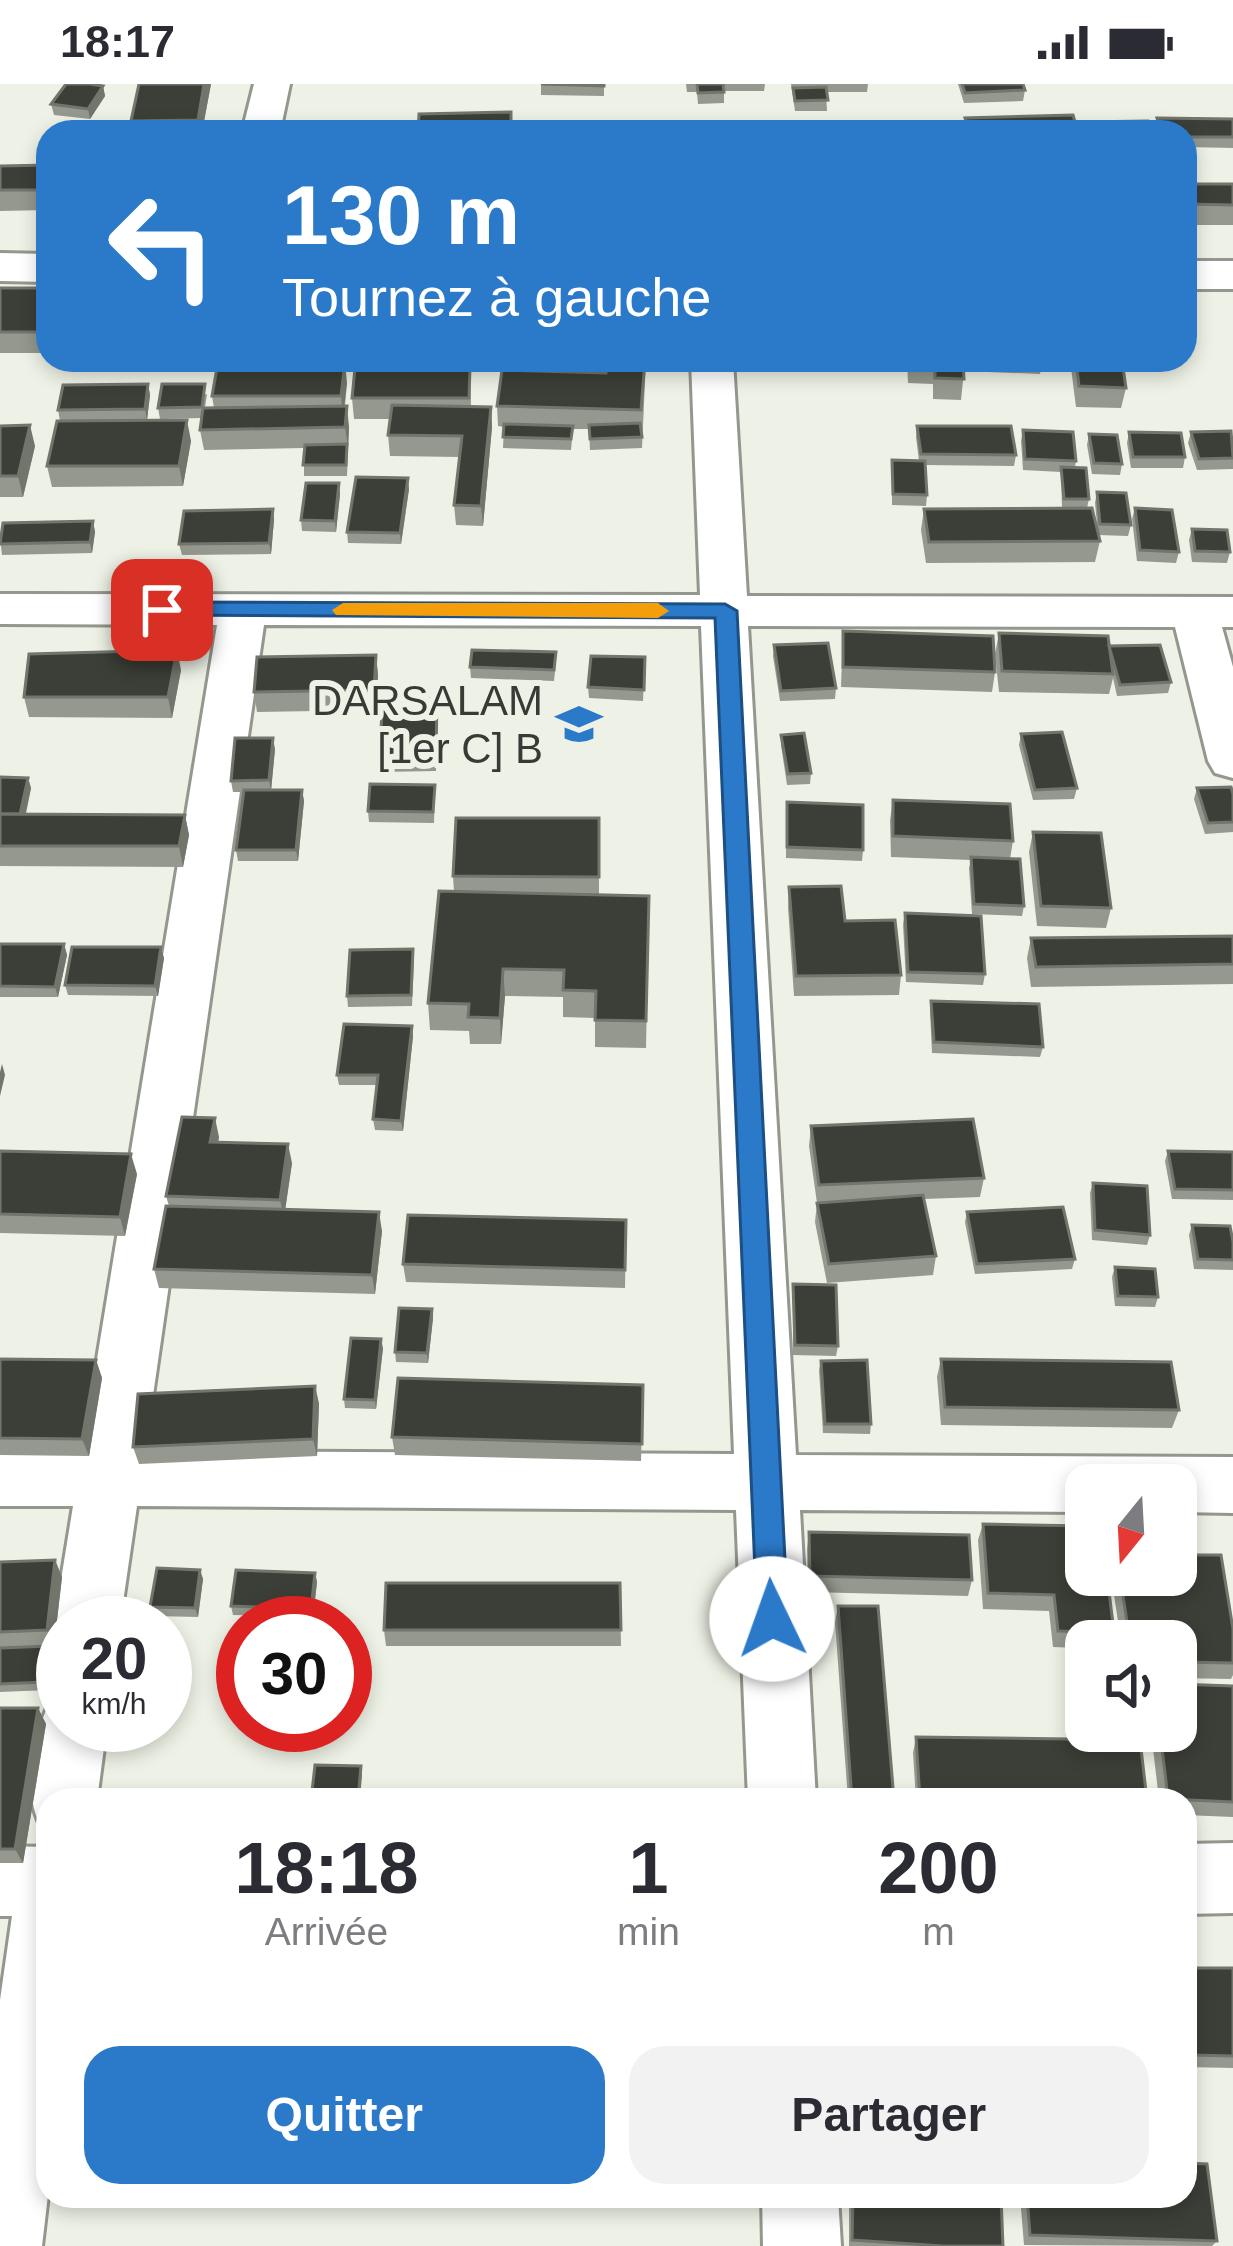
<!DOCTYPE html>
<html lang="fr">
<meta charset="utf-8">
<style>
body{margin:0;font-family:Helvetica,sans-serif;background:#f2f2f3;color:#2b2b33;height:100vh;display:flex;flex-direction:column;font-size:45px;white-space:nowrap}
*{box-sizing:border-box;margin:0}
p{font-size:39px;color:#7c7c81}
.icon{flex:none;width:66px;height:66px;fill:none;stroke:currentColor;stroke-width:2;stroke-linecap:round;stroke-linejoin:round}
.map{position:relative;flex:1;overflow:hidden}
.sheet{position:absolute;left:36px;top:1704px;width:1161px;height:420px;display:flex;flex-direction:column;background:#fff;border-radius:36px;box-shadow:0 6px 18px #0003}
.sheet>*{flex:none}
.banner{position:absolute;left:36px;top:36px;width:1161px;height:252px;border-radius:36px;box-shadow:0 6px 18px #0003;background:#2b7aca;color:#fff;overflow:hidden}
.needle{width:78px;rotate:198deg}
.controls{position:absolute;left:1065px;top:1380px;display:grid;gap:24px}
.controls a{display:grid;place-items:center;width:132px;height:132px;border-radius:24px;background:#fff;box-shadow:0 6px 18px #0003;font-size:60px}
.speed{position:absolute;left:36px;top:1512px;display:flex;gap:24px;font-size:60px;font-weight:700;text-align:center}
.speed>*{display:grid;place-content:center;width:156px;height:156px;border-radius:50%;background:#fff;box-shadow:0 6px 18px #0003;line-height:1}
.speed small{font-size:30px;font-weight:400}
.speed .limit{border:18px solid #d22;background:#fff;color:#111}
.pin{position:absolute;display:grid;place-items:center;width:102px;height:102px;color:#fff;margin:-51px;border-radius:24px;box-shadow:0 6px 18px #0006}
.me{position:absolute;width:132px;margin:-66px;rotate:357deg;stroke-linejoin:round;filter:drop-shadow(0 0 9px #0008)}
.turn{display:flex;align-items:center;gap:42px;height:252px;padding:0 48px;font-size:54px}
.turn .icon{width:156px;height:156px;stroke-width:2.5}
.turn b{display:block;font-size:84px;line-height:102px}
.eta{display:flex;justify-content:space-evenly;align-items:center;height:204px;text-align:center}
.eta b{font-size:72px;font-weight:700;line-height:84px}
.cta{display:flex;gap:24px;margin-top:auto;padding:24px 48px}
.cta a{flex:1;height:138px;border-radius:36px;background:#2b7aca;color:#fff;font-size:48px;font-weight:700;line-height:138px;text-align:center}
.cta a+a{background:#f2f2f3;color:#2b2b33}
.status{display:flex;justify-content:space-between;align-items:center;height:84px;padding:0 60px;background:#fff;direction:ltr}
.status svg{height:33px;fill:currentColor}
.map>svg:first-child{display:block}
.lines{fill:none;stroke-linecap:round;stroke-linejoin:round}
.street-casing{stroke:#94978d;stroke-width:6}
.secondary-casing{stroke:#94978d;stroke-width:6}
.street{fill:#fff;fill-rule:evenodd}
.secondary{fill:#fff;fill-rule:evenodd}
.wall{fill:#95988e}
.shaded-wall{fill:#71756c}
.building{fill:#3c3f37;stroke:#71756c;stroke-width:3}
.route{fill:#2b7aca;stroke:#1c4f83;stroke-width:3}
.slow{fill:#f59e0b}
.labels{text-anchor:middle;stroke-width:12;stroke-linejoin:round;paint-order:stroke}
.poi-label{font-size:42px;fill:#383a35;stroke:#eef2e6;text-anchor:end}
</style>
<div class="status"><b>18:17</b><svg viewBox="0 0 49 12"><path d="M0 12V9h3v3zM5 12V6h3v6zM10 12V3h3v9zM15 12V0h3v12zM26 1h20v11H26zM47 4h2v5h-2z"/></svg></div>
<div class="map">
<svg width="1233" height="2162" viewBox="0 0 1233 2162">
<rect width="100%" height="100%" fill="#eef2e6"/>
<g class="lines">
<g class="street-casing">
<g id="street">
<path d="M254 0H290L280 48H242Z"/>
<path d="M691 276H733L747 512 1233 513V543H1222L1233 583V694L1215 689 1208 677 1175 543 748 542 796 1371 1233 1373V1429L1176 1428V1401H1086V1428L800 1426 816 1716H748L736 1426 137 1422 120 1539H63V1558L54 1539 73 1422H0V1366L82 1367 217 541 0 540V510L700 511ZM264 541 701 542 734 1370 145 1367Z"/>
<path d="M63 1613V1641H107L97 1716H48V1743L39 1739C23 1703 33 1655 49 1619Z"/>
<path d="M1233 1759V1829L1185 1830V1760Z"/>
<path d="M0 1762 48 1763V2111L42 2162H0V1916L12 1832H0Z"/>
<path d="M762 2112H838L841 2162H763Z"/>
</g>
</g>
<g class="secondary-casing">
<g id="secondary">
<path d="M0 169 48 170V198L0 197Z"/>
<rect x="1185" y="177" width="48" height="28"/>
</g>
</g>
<use href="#street" class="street"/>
<use href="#secondary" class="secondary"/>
</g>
<g class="wall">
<path d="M211 0 202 48H133L131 37Z"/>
<path d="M541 0H604V12L541 11Z"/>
<path d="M686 0H765L764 7H724V19L698 20 697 8H687Z"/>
<path d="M791 0H868L867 8H826L827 27H795Z"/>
<path d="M958 0H1023L1025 6 1023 17 964 19Z"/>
<path d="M103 2 105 12 90 35 54 31 51 20Z"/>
<path d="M1157 34 1233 35V64L1185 63V48H1156Z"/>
<path d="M48 81V126L0 127V82Z"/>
<rect x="1185" y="100" width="48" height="41"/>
<rect x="0" y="204" width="48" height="65"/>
<path d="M367 276H390V284L470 283 471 322 491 323 492 343 483 442 456 441 454 421 460 373 390 372 388 351 390 335H354L352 314 367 284Z"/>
<path d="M646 276 642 364 590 366 589 345H573L571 366 503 364 504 343 498 342 497 322Z"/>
<path d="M907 276H1043L1040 290 964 287 961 316 933 315V300L908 299Z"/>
<path d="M1070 276H1122L1126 304 1121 324 1076 323Z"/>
<path d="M347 299 345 322 349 343 347 392H304V364L204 366 200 346 202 334 160 335 158 324 207 310 205 324H214L212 312Z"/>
<path d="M148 300 150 311 147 336 191 357 183 402 52 403 47 382 60 337 58 326Z"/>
<path d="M0 342 35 362 23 413H0Z"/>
<path d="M917 342 1016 371 1014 382 925 381 927 411 926 422 892 421V376L919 377 916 353Z"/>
<path d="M1023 346 1076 377 1075 383 1089 415 1087 424 1098 450 1095 419 1097 408 1131 441 1128 452 1098 451 1100 457 1095 478 926 479 921 446 924 425 1062 424 1061 388 1023 386 1021 357Z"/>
<path d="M1129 348 1185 373 1183 384H1131L1127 359Z"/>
<path d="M1191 348 1233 352V385L1197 386 1188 359Z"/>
<path d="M1089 350 1122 380 1120 391 1092 390 1087 361Z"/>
<path d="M409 405 401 460 348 459 347 448Z"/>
<path d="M340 410 336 448 302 447 301 436Z"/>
<path d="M1135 424 1179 468 1176 479 1137 477 1132 435Z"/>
<path d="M273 425 274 436 271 470 182 471 179 460Z"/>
<path d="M93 437 95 448 92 469 2 471 0 454Z"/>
<path d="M1192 445 1230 468 1227 479 1192 478 1189 456Z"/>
<path d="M843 547 995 588 992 608 841 603Z"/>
<path d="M999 549 1109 563 1171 598 1168 609 1117 612 1113 594 1109 610 999 608 995 570Z"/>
<path d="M774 561 836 604 835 615 780 617 773 572Z"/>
<path d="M376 571 378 591 376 626 257 628 254 608Z"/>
<path d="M645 573 643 617 589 614 588 603Z"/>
<path d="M556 579 554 597 471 594 470 583Z"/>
<path d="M181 586 172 634 29 633 24 613Z"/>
<path d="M437 612 436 687 380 688 379 677Z"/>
<path d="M1021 650 1077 704 1074 715 1033 716 1019 661Z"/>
<path d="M781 651 811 689 810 700 787 701 781 661Z"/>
<path d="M275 665 271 706H302L304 717 298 777H238L236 766 244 708H233L231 697Z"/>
<path d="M0 693 28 694 31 704 26 730 185 731 189 751 183 783 0 782Z"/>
<path d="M435 701 434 739 369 738 368 727Z"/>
<path d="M1197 704 1233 710V748L1205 750 1194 715Z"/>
<path d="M893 716 1013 757 1010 775 1024 822 1022 832 972 830 969 784 971 776 891 773 890 736Z"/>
<path d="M786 729 863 766 862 777 786 774Z"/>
<path d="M599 734V811L649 812 646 964 595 963V934L563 933V913L505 912 501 960H470L469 947 430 946 428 919 454 808 453 792Z"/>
<path d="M1033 748 1111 824 1106 844 1037 842 1029 768Z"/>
<path d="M789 803 845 837 901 891 899 911 794 912 788 823Z"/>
<path d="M905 829 985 890 983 901 906 898 903 840Z"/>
<path d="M1233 852V900L1031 903 1027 874 1031 854Z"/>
<path d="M0 860H64L67 871 58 913H0Z"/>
<path d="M164 874 158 912 68 911 65 901Z"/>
<path d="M414 876 412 922 348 923 347 912Z"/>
<path d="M931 917 1043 963 1040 973 932 969 930 927Z"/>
<path d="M413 952 403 1047 375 1046 373 1035 377 1001H339L337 991Z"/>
<path d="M811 1042 984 1094 980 1113 924 1115 936 1172 933 1191 827 1199 815 1138 817 1119 809 1062Z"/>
<path d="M219 1053 218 1058 292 1079 285 1126 382 1147 375 1210 159 1204 154 1185 169 1122 166 1112Z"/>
<path d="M0 1067 137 1090 125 1152 0 1149Z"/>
<path d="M1168 1067 1233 1068V1116L1172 1115 1165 1077Z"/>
<path d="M1093 1099 1150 1151 1147 1161 1092 1156 1090 1109Z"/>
<path d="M967 1128 1075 1175 1072 1185 975 1190 965 1138Z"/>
<path d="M626 1136 625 1204 406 1198 403 1180Z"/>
<path d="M1192 1141 1233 1158V1186L1194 1185 1189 1151Z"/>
<path d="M1115 1183 1158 1213 1155 1223 1115 1222 1112 1193Z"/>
<path d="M793 1200 838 1262 836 1272 793 1271Z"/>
<path d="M432 1225 433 1234 428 1279 396 1278 395 1268Z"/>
<path d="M383 1264 376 1325 345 1324 344 1315Z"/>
<path d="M0 1275 96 1276 102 1294 89 1372 0 1371Z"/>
<path d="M941 1275 1179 1326 1172 1344 941 1341 937 1293Z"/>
<path d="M821 1277 871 1340 870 1350 823 1349 819 1286Z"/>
<path d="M643 1301 641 1377 395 1371 392 1353Z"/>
<path d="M315 1302 319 1320 317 1372 139 1380 133 1363Z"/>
<path d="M983 1440 1114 1548 1110 1557H1086V1647H1137L1147 1716H916L913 1669 916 1653 1086 1655 1077 1568 1079 1564 1053 1563 1049 1527 983 1525 978 1456Z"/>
<path d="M809 1448 972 1496 968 1512 808 1508 807 1465Z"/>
<path d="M55 1476 62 1493 54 1562H50L54 1570 49 1606 0 1608V1478Z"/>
<path d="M200 1486 203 1495 198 1533 153 1532 150 1523Z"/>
<path d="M315 1489 317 1498 313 1533 233 1531 231 1522Z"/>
<path d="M1111 1491H1176L1233 1545V1591L1231 1595 1176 1594V1557H1121Z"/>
<path d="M620 1499 621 1562H386L384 1546Z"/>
<path d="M838 1522 894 1716H848L835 1538Z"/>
<path d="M1233 1602V1733L1185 1731V1716H1159L1151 1647H1176Z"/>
<path d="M0 1624H38L46 1640 23 1779H0Z"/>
<path d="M1185 1884H1233V1984L1185 1983Z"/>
<path d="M849 2112H1001L1003 2162H849Z"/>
<path d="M1020 2112H1185L1217 2157 1212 2162 1024 2161Z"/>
</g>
<g class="shaded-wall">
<path d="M204 0H211L202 48H200L198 36Z"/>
<path d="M103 2 105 12 90 35 88 25Z"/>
<path d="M345 278 347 299 343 332 341 312Z"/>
<path d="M148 300 150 311 147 336 145 325Z"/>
<path d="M347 322 349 343 348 364 345 343Z"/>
<path d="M491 323 492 343 483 442 481 422Z"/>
<path d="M187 336 191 357 183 402 179 382Z"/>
<path d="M30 341 35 362 23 413 18 392Z"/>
<path d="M408 394 409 405 401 460 400 449Z"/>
<path d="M339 399 340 410 336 448 335 437Z"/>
<path d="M273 425 274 436 271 470 269 459Z"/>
<path d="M93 437 95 448 92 469 90 458Z"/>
<path d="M177 566 181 586 172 634 168 613Z"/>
<path d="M376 571 378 591 376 626 374 606Z"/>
<path d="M273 654 275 665 271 707 269 696Z"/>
<path d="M28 694 31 704 23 741 20 730Z"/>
<path d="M302 706 304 717 298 777 296 766Z"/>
<path d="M185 731 189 751 183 783 179 762Z"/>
<path d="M64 860 67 871 58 913 55 903Z"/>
<path d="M161 863 164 874 158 912 155 902Z"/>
<path d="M503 885 505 912 501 960 500 934Z"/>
<path d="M412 942 413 952 403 1047 401 1037Z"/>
<path d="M2 980 5 991 0 1012V988Z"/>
<path d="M215 1034 219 1053 214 1077 210 1058Z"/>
<path d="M288 1060 292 1079 284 1134 280 1116Z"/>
<path d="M131 1070 137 1090 125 1152 120 1133Z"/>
<path d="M379 1128 382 1147 375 1210 372 1191Z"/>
<path d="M432 1225 433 1234 428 1279 427 1269Z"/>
<path d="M381 1255 383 1264 376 1325 375 1316Z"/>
<path d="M96 1276 102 1294 89 1372 82 1355Z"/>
<path d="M315 1302 319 1320 317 1372 313 1355Z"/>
<path d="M55 1476 62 1493 54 1562 47 1546Z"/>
<path d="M200 1486 203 1495 198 1533 195 1524Z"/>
<path d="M315 1489 317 1498 313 1533 311 1525Z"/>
<path d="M50 1562 54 1570 49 1606 45 1598Z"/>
<path d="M38 1624 46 1640 23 1779 15 1765Z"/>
<path d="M361 1682 362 1690 360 1716H358Z"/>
</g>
<g class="building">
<path d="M66 0H90L103 2 88 25 51 20Z"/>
<path d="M139 0H204L198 36 131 37Z"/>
<path d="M541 0H604V2Z"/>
<path d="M697 0H723L724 8 698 9Z"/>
<path d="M962 0H1023L1025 6 965 9Z"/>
<path d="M826 3 828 16 795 17 793 4Z"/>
<path d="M511 28V48H418L419 30Z"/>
<path d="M1073 31 1078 48H969L965 34Z"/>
<path d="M1157 34 1233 35V53H1185V48H1161Z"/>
<path d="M1148 37 1151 48H1087L1084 38Z"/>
<path d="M48 81V106H0V82Z"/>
<path d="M1185 100H1233V121L1185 120Z"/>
<rect x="0" y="204" width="48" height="44"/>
<path d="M367 276H389L390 281 367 282Z"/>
<path d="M607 276H645L641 326 497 322 502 286 606 289Z"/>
<path d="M910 276H963L964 295 935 294V279H910Z"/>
<path d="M1076 276H1122L1126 304 1079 302Z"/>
<path d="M218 278H345L341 312H212Z"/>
<path d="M470 283 469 314H352L355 284Z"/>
<path d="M148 300 145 325 58 326 63 301Z"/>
<path d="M162 300H205L202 323 158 324Z"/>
<path d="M392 321 491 323 481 422 454 421 462 352 388 351Z"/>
<path d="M347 322 345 343 200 346 203 324Z"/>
<path d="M187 336 179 382H47L57 337Z"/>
<path d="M640 339 642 353 590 355 589 341Z"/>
<path d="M504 340 573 342 571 355 503 353Z"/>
<path d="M30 341 18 392H0V342Z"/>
<path d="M917 342H1011L1016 371 921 370Z"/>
<path d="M1023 346 1073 348 1076 377 1025 375Z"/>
<path d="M1231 347 1233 374 1199 375 1191 348Z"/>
<path d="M1129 348 1181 349 1185 373H1133Z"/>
<path d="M1089 350 1117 351 1122 380 1094 379Z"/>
<path d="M347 360 346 381H303L305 361Z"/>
<path d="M892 376 925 377 927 411 893 410Z"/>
<path d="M1061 383 1086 384 1089 415H1064Z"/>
<path d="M356 393 408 394 400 449 347 448Z"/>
<path d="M306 399H339L335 437 301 436Z"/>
<path d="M1097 408 1126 409 1131 441 1100 440Z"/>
<path d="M1092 424 1100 457 929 458 924 425Z"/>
<path d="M1135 424 1172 426 1179 468 1140 466Z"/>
<path d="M273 425 269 459 179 460 184 427Z"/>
<path d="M93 437 90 458 0 460 3 439Z"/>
<path d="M1192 445 1227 446 1230 468 1195 467Z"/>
<path d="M843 547 993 552 995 588 843 583Z"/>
<path d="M999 549 1108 552 1113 590 1002 587Z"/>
<path d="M828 559 836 604 781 607 774 561Z"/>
<path d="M1160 561 1171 598 1120 601 1109 562Z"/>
<path d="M177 566 168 613H24L29 570Z"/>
<path d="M472 566 556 568 554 586 470 583Z"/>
<path d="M376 571 374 606 254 608 257 573Z"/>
<path d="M591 572 645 573 644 606 588 603Z"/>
<path d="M383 612H437L436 676 379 677Z"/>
<path d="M1062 648 1077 704 1035 706 1021 650Z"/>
<path d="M804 649 811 689 788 690 781 651Z"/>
<path d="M235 654H273L269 696 231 697Z"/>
<path d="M0 693 28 694 20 730H0Z"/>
<path d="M370 700 435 701 433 728 368 727Z"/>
<path d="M1231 703 1233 710V738L1208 739 1197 704Z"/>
<path d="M244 706H302L296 766H236Z"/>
<path d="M893 716 1010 720 1013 757 893 752Z"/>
<path d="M787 718 863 721V766L787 763Z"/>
<path d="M0 730 185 731 179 762H0Z"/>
<path d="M456 734H599V793L453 792Z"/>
<path d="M1033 748 1101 749 1111 824 1041 822Z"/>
<path d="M971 773 1020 775 1024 822 974 820Z"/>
<path d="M841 802 845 837 895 836 901 891 796 892 789 803Z"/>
<path d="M439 807 649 812 646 937 595 936 596 907 563 906 564 886 503 885 500 934 468 933 469 920 428 919Z"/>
<path d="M905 829 981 832 985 890 908 888Z"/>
<path d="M1233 852V880L1036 883 1031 854Z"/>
<path d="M0 860H64L55 903 0 902Z"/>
<path d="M72 863H161L155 902 65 901Z"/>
<path d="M413 865 411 911 347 912 350 866Z"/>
<path d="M931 917 1039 920 1043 963 934 958Z"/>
<path d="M344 940 412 942 401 1037 373 1035 378 991H337Z"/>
<path d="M182 1033 215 1034 210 1058 288 1060 280 1116 166 1112Z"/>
<path d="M973 1035 984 1094 819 1101 811 1042Z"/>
<path d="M0 1067 131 1070 120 1133 0 1130Z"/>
<path d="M1168 1067 1233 1068V1106L1175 1105Z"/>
<path d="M1093 1099 1147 1102 1150 1151 1095 1146Z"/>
<path d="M923 1111 936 1172 829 1180 817 1119Z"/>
<path d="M166 1122 379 1128 372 1191 154 1185Z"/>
<path d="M1063 1123 1075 1175 977 1180 967 1128Z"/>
<path d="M408 1131 626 1136 625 1186 403 1180Z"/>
<path d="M1192 1141 1230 1142 1233 1158V1176L1198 1175Z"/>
<path d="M1115 1183 1155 1185 1158 1213 1118 1212Z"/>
<path d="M793 1200 836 1201 838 1262 795 1261Z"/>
<path d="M399 1224 432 1225 427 1269 395 1268Z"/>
<path d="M351 1254 381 1255 375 1316 344 1315Z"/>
<path d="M0 1275 96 1276 82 1355 0 1354Z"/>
<path d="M941 1275 1171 1278 1179 1326 945 1323Z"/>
<path d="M867 1276 871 1340H825L821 1277Z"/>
<path d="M398 1294 643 1301 642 1360 392 1353Z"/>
<path d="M315 1302 313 1355 133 1363 138 1310Z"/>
<path d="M983 1440 1086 1442V1491H1107L1114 1548 1058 1547 1054 1511 988 1509Z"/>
<path d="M809 1448 969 1451 972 1496 810 1492Z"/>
<path d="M1176 1471H1221L1233 1545V1579L1179 1578 1174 1546 1128 1545 1120 1491H1176Z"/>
<path d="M55 1476 47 1546 0 1548V1478Z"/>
<path d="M157 1484 200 1486 195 1524 150 1523Z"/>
<path d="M236 1486 315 1489 311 1525 231 1522Z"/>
<path d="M386 1499H620L621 1546H384Z"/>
<path d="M838 1522H878L894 1716H852Z"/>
<path d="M1080 1559 1086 1560V1618Z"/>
<path d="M50 1562 45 1598 0 1600V1564Z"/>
<path d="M1176 1600 1233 1602V1718L1168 1715 1160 1647H1176Z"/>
<path d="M0 1624H38L15 1765H0Z"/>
<path d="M1089 1647H1137L1138 1656 1090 1655Z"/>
<path d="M916 1653 1140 1656 1147 1716H920Z"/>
<path d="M315 1681 361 1682 358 1716H311Z"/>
<path d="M1185 1884H1233V1972L1190 1971 1185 1937Z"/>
<path d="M1185 2079 1207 2080 1217 2157 1030 2151 1027 2112H1185Z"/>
<path d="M853 2112H1001L1003 2162H943L852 2156Z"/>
</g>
<path class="route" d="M162 518 725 520 737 527 788 1535 784 1545 772 1549 761 1545 757 1535 715 534 154 531V520Z"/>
<path class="slow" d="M343 519H658L669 527 658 534 336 531 332 526Z"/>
<defs>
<g id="school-bare" transform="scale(3.6)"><path d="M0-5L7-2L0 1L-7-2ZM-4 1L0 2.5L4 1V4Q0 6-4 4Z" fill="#2b7aca" stroke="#eef2e6" stroke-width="2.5" paint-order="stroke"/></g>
</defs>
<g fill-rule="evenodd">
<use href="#school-bare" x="579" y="640"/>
</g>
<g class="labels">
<g class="poi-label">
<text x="543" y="631">DARSALAM<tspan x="543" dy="48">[1er C] B</tspan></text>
</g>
</g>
</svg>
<div class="controls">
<a><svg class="needle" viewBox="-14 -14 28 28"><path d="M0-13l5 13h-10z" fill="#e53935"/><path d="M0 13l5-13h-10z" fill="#7c7c81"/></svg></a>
<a><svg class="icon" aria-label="sound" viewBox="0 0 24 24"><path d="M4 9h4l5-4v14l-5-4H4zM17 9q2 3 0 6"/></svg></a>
</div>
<div class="speed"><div>20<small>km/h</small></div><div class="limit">30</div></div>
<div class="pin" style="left:162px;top:526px;background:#d93025"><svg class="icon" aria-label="arrive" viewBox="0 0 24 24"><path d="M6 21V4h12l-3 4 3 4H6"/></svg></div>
<svg class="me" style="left:772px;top:1535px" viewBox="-20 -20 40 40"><circle r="19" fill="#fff"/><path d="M0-13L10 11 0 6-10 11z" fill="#2b7aca"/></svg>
<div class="banner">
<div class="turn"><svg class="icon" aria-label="left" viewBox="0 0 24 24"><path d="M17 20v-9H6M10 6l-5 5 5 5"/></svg><div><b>130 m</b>Tournez à gauche</div></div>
</div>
<section class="sheet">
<div class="eta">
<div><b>18:18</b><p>Arrivée</p></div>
<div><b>1</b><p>min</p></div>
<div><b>200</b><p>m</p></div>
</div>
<div class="cta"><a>Quitter</a><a>Partager</a></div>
</section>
</div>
